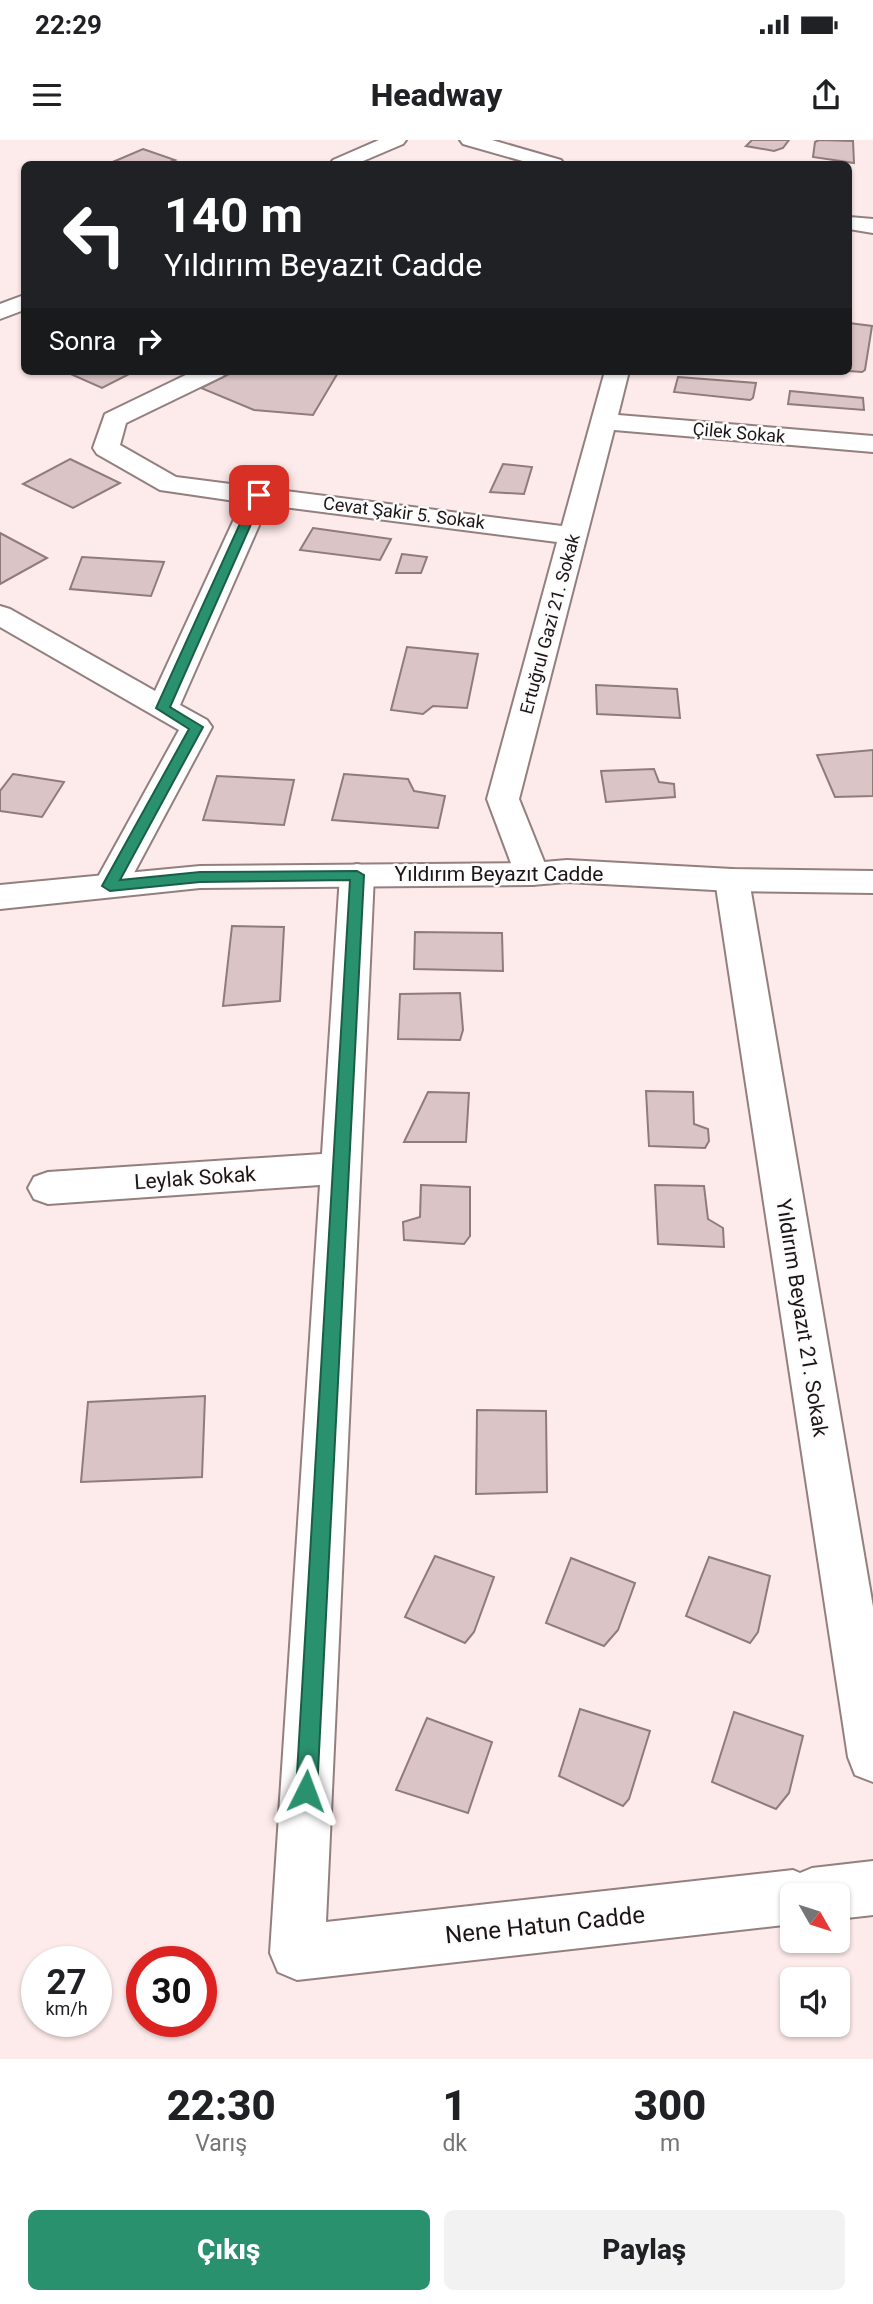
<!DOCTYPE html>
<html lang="tr">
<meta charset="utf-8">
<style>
body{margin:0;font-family:Roboto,sans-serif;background:#f2f2f2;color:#202124;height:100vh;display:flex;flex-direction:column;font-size:26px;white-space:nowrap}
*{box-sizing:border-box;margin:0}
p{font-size:23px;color:#757577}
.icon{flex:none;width:38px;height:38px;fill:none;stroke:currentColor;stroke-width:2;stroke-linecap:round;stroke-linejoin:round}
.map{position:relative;height:1919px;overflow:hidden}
.drawer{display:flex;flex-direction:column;background:#fff;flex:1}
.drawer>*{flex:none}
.top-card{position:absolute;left:21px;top:21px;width:831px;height:214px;border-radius:10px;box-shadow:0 2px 5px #0004;background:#202124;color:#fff;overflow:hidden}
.needle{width:46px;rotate:129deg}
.buttons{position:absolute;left:780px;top:1743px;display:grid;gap:14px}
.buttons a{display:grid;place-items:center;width:70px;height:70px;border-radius:10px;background:#fff;box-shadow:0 2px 5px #0004;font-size:35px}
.speed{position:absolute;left:21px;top:1806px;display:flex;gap:14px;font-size:35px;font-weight:700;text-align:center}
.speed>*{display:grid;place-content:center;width:91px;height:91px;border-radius:50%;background:#fff;box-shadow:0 2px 5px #0004;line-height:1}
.speed small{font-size:18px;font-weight:400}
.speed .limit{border:10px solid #d22;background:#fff;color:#111}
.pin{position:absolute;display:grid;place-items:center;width:60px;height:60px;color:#fff;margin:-30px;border-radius:14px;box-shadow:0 4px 10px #0006}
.me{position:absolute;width:77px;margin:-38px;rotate:3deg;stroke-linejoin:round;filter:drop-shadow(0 0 5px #0008)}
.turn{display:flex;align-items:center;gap:24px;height:147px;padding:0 28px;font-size:32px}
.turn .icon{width:91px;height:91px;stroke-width:2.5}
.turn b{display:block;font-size:49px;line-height:60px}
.then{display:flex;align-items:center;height:66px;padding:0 28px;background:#0003;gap:14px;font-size:26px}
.eta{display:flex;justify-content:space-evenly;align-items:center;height:119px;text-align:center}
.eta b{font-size:42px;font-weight:800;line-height:49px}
.primary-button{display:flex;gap:14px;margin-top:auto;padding:14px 28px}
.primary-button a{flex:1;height:80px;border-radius:10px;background:#29916e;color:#fff;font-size:28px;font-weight:800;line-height:80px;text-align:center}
.primary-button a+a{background:#f2f2f2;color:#202124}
.status{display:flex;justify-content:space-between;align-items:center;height:49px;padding:0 35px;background:#fff;direction:ltr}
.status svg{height:19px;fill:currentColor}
header{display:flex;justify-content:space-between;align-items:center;height:91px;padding:0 28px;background:#fff;font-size:32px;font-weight:800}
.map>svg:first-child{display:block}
.building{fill:#dbc4c5;stroke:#907b7b;stroke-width:2}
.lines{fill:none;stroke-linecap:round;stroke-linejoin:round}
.minor-casing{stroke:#947f7f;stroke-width:4}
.tertiary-casing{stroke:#947f7f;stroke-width:4}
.minor{fill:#fff;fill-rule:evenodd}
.tertiary{fill:#fff;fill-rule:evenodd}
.route{fill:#29916e;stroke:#1b5e48;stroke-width:2}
.labels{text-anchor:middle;stroke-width:5;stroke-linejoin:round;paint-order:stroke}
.far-street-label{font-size:18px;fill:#1d1515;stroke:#fcfcfc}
.street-label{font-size:21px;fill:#1d1515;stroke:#fcfcfc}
.near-street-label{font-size:24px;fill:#1d1515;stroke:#fcfcfc}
</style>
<div class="status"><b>22:29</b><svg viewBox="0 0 49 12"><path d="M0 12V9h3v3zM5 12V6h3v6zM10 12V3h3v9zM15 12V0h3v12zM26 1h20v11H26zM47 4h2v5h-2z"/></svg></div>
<header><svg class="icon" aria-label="menu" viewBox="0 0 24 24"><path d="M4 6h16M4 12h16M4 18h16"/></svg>Headway<svg class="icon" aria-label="share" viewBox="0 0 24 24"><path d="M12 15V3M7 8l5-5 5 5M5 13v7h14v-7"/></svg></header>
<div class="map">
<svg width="873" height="1919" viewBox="0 0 873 1919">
<rect width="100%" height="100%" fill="#fdeaea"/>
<g class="building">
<path d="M752 0H789L783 8 774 11 746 6Z"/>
<path d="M819 0 853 1 854 23 813 17 815 2Z"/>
<path d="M143 9 175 20 165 24H123L115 21Z"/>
<path d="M849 183 872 186 865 230 862 232 849 231Z"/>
<path d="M64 231H135L102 248Z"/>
<path d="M235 231H339L313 275 254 270 201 248Z"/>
<path d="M678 237 756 243 753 258 750 260 674 252Z"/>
<path d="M790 251 863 258 864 270 788 264Z"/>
<path d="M70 319 120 343 73 368 23 344Z"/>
<path d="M503 324 532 327 524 354 490 352Z"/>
<path d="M313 388 391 399 380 420 300 410Z"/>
<path d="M0 393 47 418 0 444Z"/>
<path d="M402 414 427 417 421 433H396Z"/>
<path d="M82 417 164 422 151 456 70 449Z"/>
<path d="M407 507 478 514 467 568 433 566 423 574 391 570Z"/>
<path d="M596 545 677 549 680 578 597 574Z"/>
<path d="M873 610V656L835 657 817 615Z"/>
<path d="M654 629 659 642 674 644 675 657 606 662 601 631Z"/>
<path d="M13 634 64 642 42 677 0 671V651Z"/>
<path d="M344 634 408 639 414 651 445 656 438 688 332 680Z"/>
<path d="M217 636 294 640 284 685 203 680Z"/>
<path d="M232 786 284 787 280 861 223 866Z"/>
<path d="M415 792 502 793 503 831 414 829Z"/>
<path d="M460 853 463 890 460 900 398 899 400 854Z"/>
<path d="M646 951 693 952 694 984 708 989 709 1001 705 1008 649 1006Z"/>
<path d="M428 952 469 953 466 1002H404Z"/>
<path d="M421 1045 470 1047V1096L464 1104 404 1100 403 1082 420 1077Z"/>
<path d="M655 1045 704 1046 708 1079 723 1088 724 1107 658 1104Z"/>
<path d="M205 1256 202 1337 81 1342 88 1262Z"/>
<path d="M477 1270 546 1271 547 1352 476 1354Z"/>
<path d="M435 1416 494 1437 474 1492 465 1503 405 1477Z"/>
<path d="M709 1417 770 1436 758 1492 750 1503 686 1476Z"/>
<path d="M571 1418 635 1443 618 1490 604 1506 546 1483Z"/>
<path d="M580 1569 650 1591 629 1659 623 1666 559 1636Z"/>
<path d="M734 1572 803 1596 789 1653 776 1669 712 1642Z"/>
<path d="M427 1578 492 1602 468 1673 396 1650Z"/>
</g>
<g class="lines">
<g class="minor-casing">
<g id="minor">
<path d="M379 0H406L403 4 356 24H330L333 20Z"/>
<path d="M24 155V170L0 179V164Z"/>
<path d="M194 231H226L223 236 126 283 120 305 176 337 562 386 605 231H629L618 275 873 296V312L614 290 519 659 549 734 544 742 532 745 520 742 515 734 487 659 557 402 268 365 180 565 207 580 212 587 127 746 122 754 110 757 98 754 93 746 179 590 0 487V466L10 469 155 551 242 362 160 350 97 314 93 308 105 274Z"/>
<path d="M357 724 369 727 374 735 326 1782 793 1730 800 1733 812 1728 873 1721V1775L838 1779V1755H793V1784L297 1840 278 1832 270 1813 320 1045 48 1064 34 1059 28 1048 34 1037 48 1032 322 1014 340 735 345 727Z"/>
<path d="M732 729 744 732 749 740 873 1467V1642L855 1635 848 1617 715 740 720 732Z"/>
</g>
</g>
<g class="tertiary-casing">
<g id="tertiary">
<path d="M460 0H492L561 20 564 24H533L463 4Z"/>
<path d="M849 77 873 79V93L849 89Z"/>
<path d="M567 720 732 729 873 731V753L732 751 567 742 532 745 200 748 0 769V745L200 726 532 723Z"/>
</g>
</g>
<use href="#minor" class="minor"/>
<use href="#tertiary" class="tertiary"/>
</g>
<path class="route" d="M259 352 264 355 170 567 203 587 120 740 200 732 357 731 364 735 317 1651 314 1658 306 1661 299 1658 296 1651 350 740 200 742 110 751 102 746 189 589 156 568 253 355Z"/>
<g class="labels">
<g class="far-street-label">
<text transform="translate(739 293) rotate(5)" y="6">Çilek Sokak</text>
<text transform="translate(404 373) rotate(7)" y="6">Cevat Şakir 5. Sokak</text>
<text transform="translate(550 484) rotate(-75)" y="6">Ertuğrul Gazi 21. Sokak</text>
</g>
<g class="street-label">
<text x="499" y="741">Yıldırım Beyazıt Cadde</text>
<text transform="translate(195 1038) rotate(-4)" y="7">Leylak Sokak</text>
<text transform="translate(802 1178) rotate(81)" y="7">Yıldırım Beyazıt 21. Sokak</text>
</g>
<g class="near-street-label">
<text transform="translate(545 1785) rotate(-6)" y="8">Nene Hatun Cadde</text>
</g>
</g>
</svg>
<div class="buttons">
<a><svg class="needle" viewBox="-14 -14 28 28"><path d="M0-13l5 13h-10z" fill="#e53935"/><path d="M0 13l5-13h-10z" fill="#757577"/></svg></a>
<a><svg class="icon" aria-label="sound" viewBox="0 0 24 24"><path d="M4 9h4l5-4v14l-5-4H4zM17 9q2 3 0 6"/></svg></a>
</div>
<div class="speed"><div>27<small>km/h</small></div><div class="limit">30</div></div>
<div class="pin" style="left:259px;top:355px;background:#d93025"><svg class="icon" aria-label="arrive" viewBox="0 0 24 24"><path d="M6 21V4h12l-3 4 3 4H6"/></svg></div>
<svg class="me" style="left:306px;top:1651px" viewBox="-20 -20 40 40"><path d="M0-17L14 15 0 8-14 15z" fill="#29916e" stroke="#fff" stroke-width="4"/></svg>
<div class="top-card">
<div class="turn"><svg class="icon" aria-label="left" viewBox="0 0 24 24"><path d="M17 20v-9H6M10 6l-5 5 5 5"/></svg><div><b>140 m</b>Yıldırım Beyazıt Cadde</div></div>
<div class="then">Sonra<svg class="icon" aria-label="right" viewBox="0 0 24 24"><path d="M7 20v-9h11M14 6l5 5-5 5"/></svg></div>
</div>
</div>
<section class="drawer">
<div class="eta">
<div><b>22:30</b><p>Varış</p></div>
<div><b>1</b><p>dk</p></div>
<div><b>300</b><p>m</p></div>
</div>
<div class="primary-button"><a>Çıkış</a><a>Paylaş</a></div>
</section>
